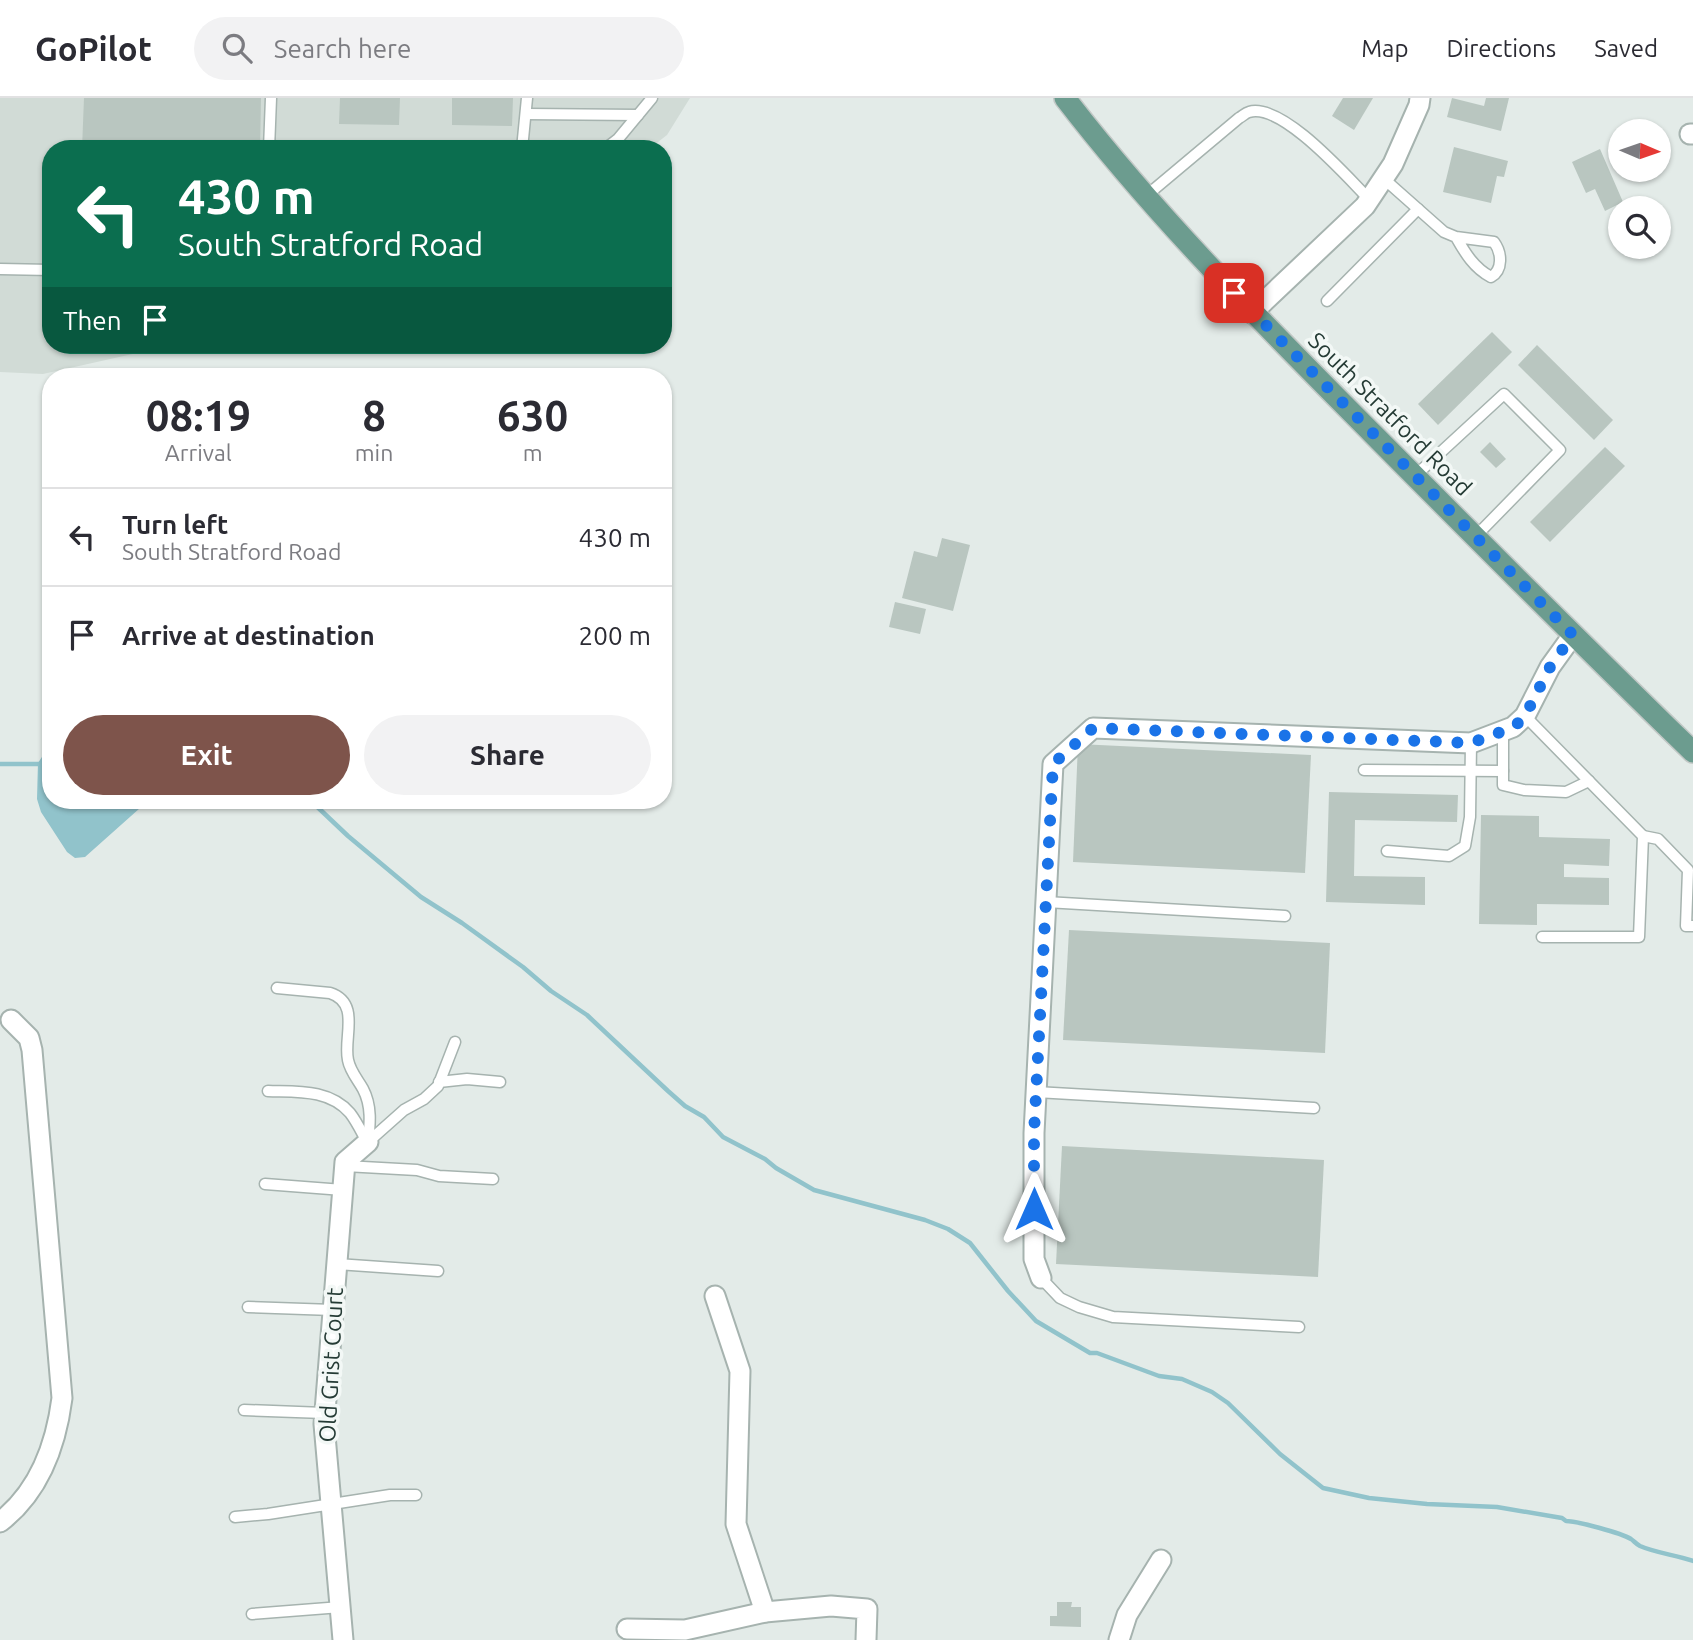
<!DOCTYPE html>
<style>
body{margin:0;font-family:Ubuntu,sans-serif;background:#f2f2f3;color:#2b2b33;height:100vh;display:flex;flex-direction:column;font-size:26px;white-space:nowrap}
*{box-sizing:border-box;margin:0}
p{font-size:23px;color:#7c7c81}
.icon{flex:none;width:38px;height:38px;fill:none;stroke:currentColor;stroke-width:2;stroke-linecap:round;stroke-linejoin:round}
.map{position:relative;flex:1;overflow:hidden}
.sheet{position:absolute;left:42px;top:270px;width:630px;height:441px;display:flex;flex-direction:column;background:#fff;border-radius:28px;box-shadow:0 2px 5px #0004}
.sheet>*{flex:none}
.hud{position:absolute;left:42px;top:42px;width:630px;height:214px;border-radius:28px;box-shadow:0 2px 5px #0004;background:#0b6e4f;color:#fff;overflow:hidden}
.needle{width:46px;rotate:92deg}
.buttons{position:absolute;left:1608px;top:21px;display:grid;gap:14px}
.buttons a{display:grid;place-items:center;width:63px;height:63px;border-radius:50%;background:#fff;box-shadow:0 2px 5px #0004;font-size:35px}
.pin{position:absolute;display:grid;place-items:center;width:60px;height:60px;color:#fff;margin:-30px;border-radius:14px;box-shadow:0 4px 10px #0006}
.me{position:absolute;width:77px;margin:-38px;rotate:0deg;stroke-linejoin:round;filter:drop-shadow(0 0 5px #0008)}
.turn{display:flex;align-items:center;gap:24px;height:147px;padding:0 21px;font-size:32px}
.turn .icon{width:91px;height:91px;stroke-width:2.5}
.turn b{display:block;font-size:49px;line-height:60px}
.then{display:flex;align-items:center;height:66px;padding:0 21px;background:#0003;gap:14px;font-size:26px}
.eta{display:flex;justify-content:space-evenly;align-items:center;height:119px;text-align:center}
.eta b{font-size:42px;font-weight:600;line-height:49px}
.action{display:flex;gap:14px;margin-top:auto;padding:14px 21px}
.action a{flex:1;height:80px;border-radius:42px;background:#7e544b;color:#fff;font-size:28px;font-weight:600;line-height:80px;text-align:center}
.action a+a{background:#f2f2f3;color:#2b2b33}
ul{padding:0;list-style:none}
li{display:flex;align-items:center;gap:21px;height:98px;padding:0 21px;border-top:2px solid #e1e1e2}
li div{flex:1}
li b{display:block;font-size:26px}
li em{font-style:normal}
header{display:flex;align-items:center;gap:42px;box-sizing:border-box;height:98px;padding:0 35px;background:#fff;border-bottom:2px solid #e1e1e2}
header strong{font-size:33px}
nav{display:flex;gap:38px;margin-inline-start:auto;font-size:24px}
.search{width:490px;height:63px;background:#f2f2f3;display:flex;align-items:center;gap:18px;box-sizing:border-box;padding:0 24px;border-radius:38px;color:#7c7c81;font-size:26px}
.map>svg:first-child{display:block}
.built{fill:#d1dbd6}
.water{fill:#91c3cb}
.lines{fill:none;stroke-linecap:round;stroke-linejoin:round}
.stream{stroke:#91c3cb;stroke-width:4.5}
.building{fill:#b9c6c0}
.lane-casing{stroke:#a6b3af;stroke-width:13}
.street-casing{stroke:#a6b3af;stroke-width:23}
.primary-casing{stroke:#c2c8c6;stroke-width:24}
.lane{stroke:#fff;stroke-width:10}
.street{stroke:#fff;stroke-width:19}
.primary{stroke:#6c9c8f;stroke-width:21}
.route{stroke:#1a73e8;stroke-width:12;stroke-dasharray:0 21.6}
.labels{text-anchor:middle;stroke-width:7;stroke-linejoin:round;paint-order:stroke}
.street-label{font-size:23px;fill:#253b35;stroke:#f3f8f6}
</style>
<header>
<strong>GoPilot</strong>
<div class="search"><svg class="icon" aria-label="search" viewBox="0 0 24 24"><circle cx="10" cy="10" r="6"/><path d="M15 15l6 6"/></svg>Search here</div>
<nav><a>Map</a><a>Directions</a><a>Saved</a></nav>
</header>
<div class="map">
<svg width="1693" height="1542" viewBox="0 0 1693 1542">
<rect width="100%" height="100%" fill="#e3ebe8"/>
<path class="built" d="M0 0H690L667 37 649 51H51V247H173L43 276 0 274Z"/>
<path class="water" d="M51 645V702H149L85 759 75 760 67 754 41 714 37 701 38 665Z"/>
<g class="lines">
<g class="stream">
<path d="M0 666H51"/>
<path d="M310 702 348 738 421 799 462 825 523 869 551 893 587 917 668 993 685 1008 704 1019 723 1039 765 1061 776 1070 814 1092 925 1122 948 1131 970 1145 1008 1193 1036 1223 1090 1255H1097L1159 1278 1182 1281 1212 1294 1228 1305 1280 1356 1323 1390 1369 1400 1427 1406 1497 1409 1562 1420 1566 1423C1577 1423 1621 1435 1631 1441 1634 1443 1636 1446 1640 1448 1656 1455 1676 1457 1693 1463"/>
</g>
</g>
<g class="building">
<path d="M84 0H261L260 51H82Z"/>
<path d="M340 0H400L399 27 339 26Z"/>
<path d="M452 0H513L512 28 452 27Z"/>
<path d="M1343 0H1373L1354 32 1332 18Z"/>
<path d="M1452 0 1484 8 1486 0H1509L1501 33 1447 19Z"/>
<path d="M1454 49 1508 63 1504 79 1497 78 1491 105 1443 94Z"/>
<path d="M1600 51 1623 104 1605 113 1595 91 1586 95 1572 64Z"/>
<path d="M1492 234 1512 254 1438 327 1418 306Z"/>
<path d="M1537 247 1613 322 1594 342 1518 267Z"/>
<path d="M1490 344 1506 361 1496 370 1480 354Z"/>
<path d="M1605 349 1625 368 1550 444 1530 424Z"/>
<path d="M942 440 970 447 953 513 902 500 914 453 937 459Z"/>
<path d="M895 504 926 511 920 536 889 529Z"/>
<path d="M1078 646 1311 657 1305 775 1073 764Z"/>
<path d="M1329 694 1458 697 1457 724 1355 722 1354 778 1425 779V807L1326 804Z"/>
<path d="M1481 717 1539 718V739L1610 741 1609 768 1564 766V779L1609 780V807L1537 806V827L1479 826Z"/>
<path d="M1069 832 1330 845 1325 955 1063 942Z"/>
<path d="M1062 1048 1324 1062 1318 1179 1056 1166Z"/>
<path d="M1057 1504H1072L1071 1509H1081V1529L1050 1528V1518H1057Z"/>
</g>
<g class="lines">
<g class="lane-casing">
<g id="lane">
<path d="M526 16 638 17"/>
<path d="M269 51 271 0"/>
<path d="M522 51 527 0"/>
<path d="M605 51 618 41 652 0"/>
<path d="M1383 80 1444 134 1456 139 1494 144C1502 155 1503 172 1491 179 1474 170 1465 155 1456 139"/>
<path d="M1146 98 1239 20C1243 18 1245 15 1249 14 1282 4 1347 79 1369 101"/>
<path d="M0 171 51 172"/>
<path d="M1327 203 1418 111"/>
<path d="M1415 378 1504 296 1560 352 1476 438"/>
<path d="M1525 618 1643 738 1639 839H1542"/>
<path d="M1503 633V687L1524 692 1566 694 1589 683"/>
<path d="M1364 672 1503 673"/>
<path d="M1643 738 1658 741 1688 772 1686 828H1693"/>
<path d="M1387 753 1449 758 1465 748 1470 719 1471 645"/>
<path d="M1046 804 1285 818"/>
<path d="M277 890 330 895C361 905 343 940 348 962 350 973 358 982 363 991 372 1008 370 1026 368 1044"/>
<path d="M439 984 467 981 500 984"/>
<path d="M268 993C297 994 329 991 350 1015 357 1024 362 1035 367 1044"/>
<path d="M1036 994 1314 1010"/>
<path d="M368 1044 404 1012 424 1001 438 988 455 944"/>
<path d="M345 1068 417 1072 439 1078 493 1081"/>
<path d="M265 1086 343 1092"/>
<path d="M337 1166 438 1173"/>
<path d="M1041 1180 1060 1200 1079 1209 1113 1219 1299 1229"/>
<path d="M248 1209 333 1212"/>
<path d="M244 1312 324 1315"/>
<path d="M235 1419 268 1416 390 1397H416"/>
<path d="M252 1516 341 1509"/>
</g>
</g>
<g class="street-casing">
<g id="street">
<path d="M1690 36H1693"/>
<path d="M1252 215 1365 108 1393 66 1419 7 1420 0"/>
<path d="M1041 1180 1034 1161V1035L1053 666 1093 630 1471 645 1513 629 1525 618 1550 569 1573 537"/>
<path d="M715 1198 740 1273 736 1426 765 1514"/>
<path d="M0 1424C39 1394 56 1347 62 1300L32 952 29 940 11 922"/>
<path d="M627 1531 685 1532 765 1514 831 1508 867 1511 866 1542"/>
<path d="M343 1542 324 1326 345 1064 368 1044"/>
<path d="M1119 1542 1127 1517 1161 1462"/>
</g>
</g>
<g class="primary-casing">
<path id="primary" d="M1065 0C1158 121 1266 228 1373 336 1479 443 1585 549 1693 654"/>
</g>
<use href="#lane" class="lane"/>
<use href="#street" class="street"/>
<use href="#primary" class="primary"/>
</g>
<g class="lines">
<path class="route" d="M1034 1111V1035L1053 666 1093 630 1471 645 1514 629 1525 618 1550 569 1573 537 1234 195"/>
</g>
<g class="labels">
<g class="street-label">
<text transform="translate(1390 316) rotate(45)" y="8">South Stratford Road</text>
<text transform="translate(331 1267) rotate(-87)" y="8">Old Grist Court</text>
</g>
</g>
</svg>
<div class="buttons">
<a><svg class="needle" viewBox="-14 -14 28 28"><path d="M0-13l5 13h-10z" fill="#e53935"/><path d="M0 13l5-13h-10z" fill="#7c7c81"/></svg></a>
<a><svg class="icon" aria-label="search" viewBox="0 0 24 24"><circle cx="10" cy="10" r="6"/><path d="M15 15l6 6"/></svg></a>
</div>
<div class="pin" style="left:1234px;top:195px;background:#d93025"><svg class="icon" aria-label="arrive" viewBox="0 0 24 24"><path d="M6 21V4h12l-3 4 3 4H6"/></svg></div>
<svg class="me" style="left:1034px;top:1111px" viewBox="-20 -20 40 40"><path d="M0-17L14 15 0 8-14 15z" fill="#1a73e8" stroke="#fff" stroke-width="4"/></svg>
<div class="hud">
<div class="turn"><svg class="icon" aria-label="left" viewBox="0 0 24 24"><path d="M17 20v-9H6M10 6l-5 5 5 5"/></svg><div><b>430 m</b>South Stratford Road</div></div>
<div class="then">Then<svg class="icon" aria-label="arrive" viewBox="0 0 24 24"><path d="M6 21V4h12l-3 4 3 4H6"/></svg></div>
</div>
<section class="sheet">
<div class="eta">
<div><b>08:19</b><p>Arrival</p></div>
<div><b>8</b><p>min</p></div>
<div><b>630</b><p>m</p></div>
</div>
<ul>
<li><svg class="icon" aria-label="left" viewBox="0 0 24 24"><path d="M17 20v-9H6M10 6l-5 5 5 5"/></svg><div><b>Turn left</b><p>South Stratford Road</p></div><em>430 m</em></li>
<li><svg class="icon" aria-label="arrive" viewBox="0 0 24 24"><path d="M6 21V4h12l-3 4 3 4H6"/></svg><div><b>Arrive at destination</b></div><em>200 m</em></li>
</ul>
<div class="action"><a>Exit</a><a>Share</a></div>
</section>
</div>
